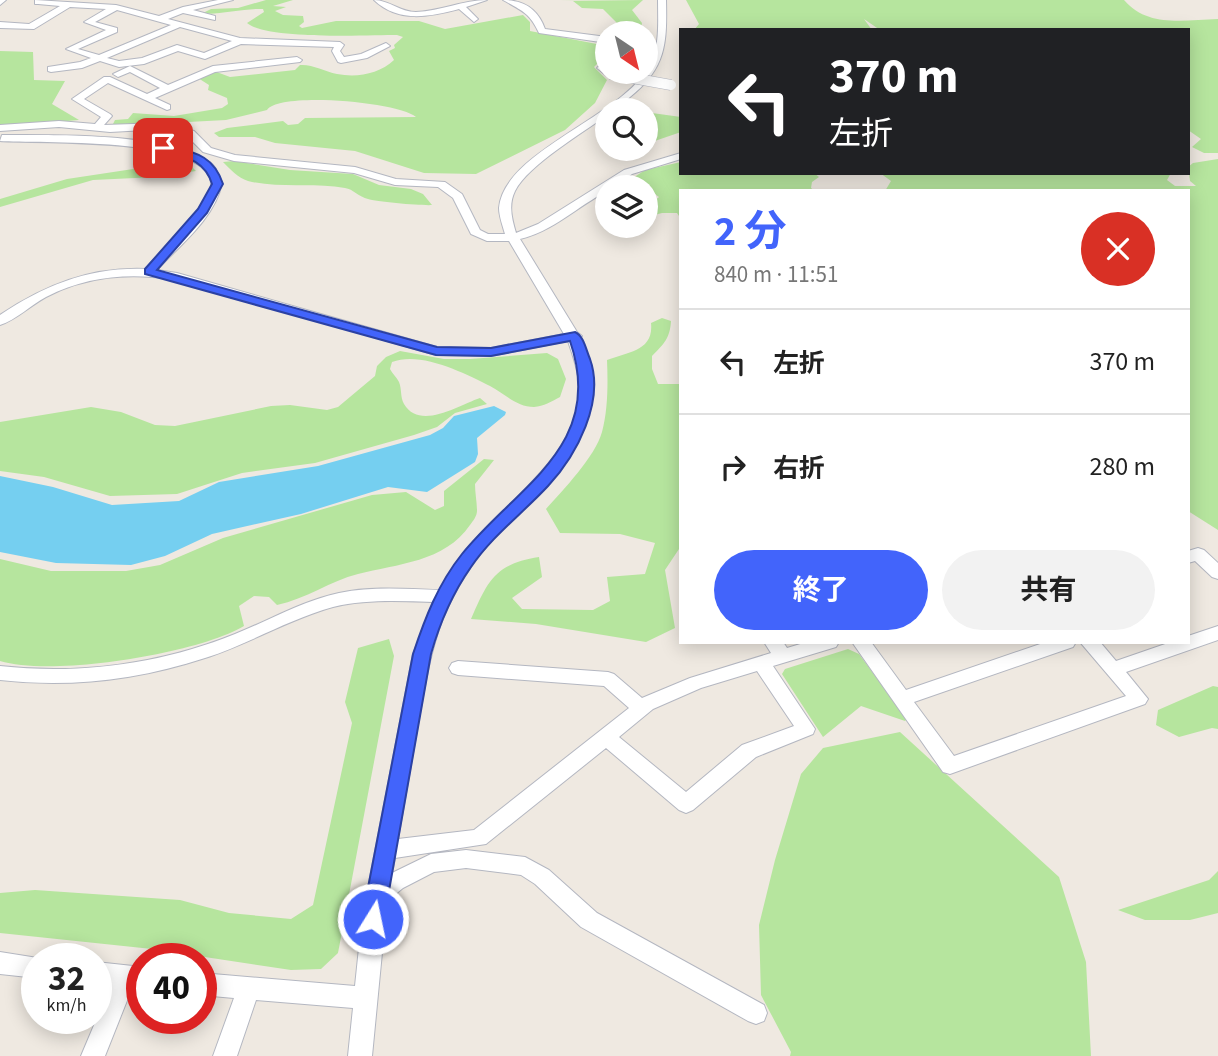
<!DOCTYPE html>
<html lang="ja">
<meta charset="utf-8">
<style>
body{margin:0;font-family:"Source Sans 3","Noto Sans JP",sans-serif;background:#f2f2f2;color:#222;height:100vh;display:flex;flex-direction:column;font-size:26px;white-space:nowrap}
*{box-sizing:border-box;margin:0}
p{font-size:23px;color:#767676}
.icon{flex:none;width:38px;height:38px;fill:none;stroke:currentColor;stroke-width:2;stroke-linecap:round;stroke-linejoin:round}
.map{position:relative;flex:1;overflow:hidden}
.side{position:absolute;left:679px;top:189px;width:511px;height:455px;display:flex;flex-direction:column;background:#fff;border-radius:0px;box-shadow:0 4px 18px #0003}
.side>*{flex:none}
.banner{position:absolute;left:679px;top:28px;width:511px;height:147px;border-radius:0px;box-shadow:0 4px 18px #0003;background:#202124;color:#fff;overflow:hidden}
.needle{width:46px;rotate:145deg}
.tools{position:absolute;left:595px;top:21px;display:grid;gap:14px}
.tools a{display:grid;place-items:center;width:63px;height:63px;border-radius:50%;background:#fff;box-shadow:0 4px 18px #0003;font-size:35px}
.speed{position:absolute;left:21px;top:943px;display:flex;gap:14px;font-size:35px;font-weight:700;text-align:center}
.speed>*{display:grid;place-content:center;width:91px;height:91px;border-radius:50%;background:#fff;box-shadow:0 4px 18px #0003;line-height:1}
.speed small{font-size:18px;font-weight:400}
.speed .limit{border:10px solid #d22;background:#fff;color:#111}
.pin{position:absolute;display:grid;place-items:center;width:60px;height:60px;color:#fff;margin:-30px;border-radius:14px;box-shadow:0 4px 10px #0006}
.me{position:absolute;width:77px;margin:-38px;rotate:10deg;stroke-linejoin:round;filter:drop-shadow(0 0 5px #0008)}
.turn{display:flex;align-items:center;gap:24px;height:147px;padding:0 35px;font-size:32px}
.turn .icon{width:91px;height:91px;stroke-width:2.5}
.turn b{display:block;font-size:49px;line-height:60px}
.round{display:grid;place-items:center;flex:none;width:74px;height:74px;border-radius:37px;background:#f2f2f2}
.headline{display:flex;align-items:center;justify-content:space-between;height:119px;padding:0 35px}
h1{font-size:42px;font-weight:700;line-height:52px;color:#4264fb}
.primary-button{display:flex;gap:14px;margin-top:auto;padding:14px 35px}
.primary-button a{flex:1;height:80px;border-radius:42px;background:#4264fb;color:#fff;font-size:28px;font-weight:700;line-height:80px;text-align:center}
.primary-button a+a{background:#f2f2f2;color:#222}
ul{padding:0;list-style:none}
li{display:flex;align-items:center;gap:21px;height:105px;padding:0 35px;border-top:2px solid #e0e0e0}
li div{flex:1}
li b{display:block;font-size:26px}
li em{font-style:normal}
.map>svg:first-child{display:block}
.green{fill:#b6e59e}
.water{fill:#75cff0}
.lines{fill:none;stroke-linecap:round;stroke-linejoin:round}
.minor-casing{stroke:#b4b7c1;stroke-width:2}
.minor{fill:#fff;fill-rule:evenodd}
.minor-bridge-casing{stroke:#b4b7c1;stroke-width:11;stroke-linecap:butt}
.minor-bridge{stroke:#fff;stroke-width:10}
.route{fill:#4264fb;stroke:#2b41a3;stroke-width:2}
</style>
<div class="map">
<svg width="1218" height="1056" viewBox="0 0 1218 1056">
<rect width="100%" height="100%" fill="#efe9e1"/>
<g class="green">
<path d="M266 0H293L273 6 286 7 275 11 283 15 303 16 304 22 299 26 302 28 336 21H419L445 29 523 15 530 22V31L607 46V54L594 67 607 80 595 103 565 130 476 174 424 173 355 151 275 143 255 137H219L214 133 227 128 283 121 288 125 298 124 305 118 416 117C400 102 279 91 267 110L226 120 112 126 115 120 128 119 133 113 174 116 222 108 228 104 227 98 208 90 209 85 198 78 214 71 230 77 295 70 300 65C312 64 324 71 337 74 357 78 379 74 394 60L389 51 395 48 394 45 403 37 397 35C368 35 267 40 247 23L264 12 263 9C246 8 213 16 203 13L211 9 238 8Z"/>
<path d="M643 0 632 10 642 23 640 33H618L619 25 603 9 582 8 573 1H560Z"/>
<path d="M686 0H1124C1148 28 1184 20 1218 19V153H1204L1192 147 1201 139 1188 130V30H880L864 19 872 30H694L699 24Z"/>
<path d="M0 51 33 52 34 80 65 81 52 104 79 120 0 127Z"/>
<path d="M652 113 681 117V132L646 144V134L653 133 646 130V115Z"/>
<path d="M1218 159V530L1188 511V191H885L891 181 880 173H1171L1167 180 1175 186H1196L1190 181 1188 167 1193 163Z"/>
<path d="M186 161 196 171 156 177 93 180 0 207V199L67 179Z"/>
<path d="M234 161 290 170 353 174 379 185 411 189 423 194 432 205C426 206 376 202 368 199 359 197 353 189 345 188 313 182 280 189 248 181 238 178 230 169 223 162Z"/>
<path d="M681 162V173H814L819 177 812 182 811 188 815 191H681V219L677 213H662L646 217V208L659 197 633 178 645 170Z"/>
<path d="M662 318 671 321C670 338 664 344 652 356V369L658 384H681V546L665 570 675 628 646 642 536 624 471 619C488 580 495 564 539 557L542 577 512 598 522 609 593 610 610 601 607 577 645 574 655 543 620 534 560 533 546 509C563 490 595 457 602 432 608 410 608 383 607 360 628 352 654 351 651 323Z"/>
<path d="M400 351 444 359H470L547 353 558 359 566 379 560 397C551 402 544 406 534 407 517 407 505 394 490 386 464 373 421 351 392 362L390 369C392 373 397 378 399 382 402 389 400 397 404 404 420 431 459 405 480 398L487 404 455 413 437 427 414 435 315 463 242 473 177 494 110 496 44 477 0 471V422L91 407 121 412 155 425 175 426 271 406 290 405 327 410 338 407 375 376 377 366 386 357Z"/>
<path d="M484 459 494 460 475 484C475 493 477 502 477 511 477 516 473 521 470 525 445 562 397 564 358 574 330 581 306 599 277 605L269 597 254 596 239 606 244 626C197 654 52 677 0 661V559L51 571H126L160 565 223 538 372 495 406 492 435 510 444 506V491Z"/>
<path d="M389 639 394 656 338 953 321 969 291 970 152 949 0 933V893L35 890 180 900 229 913 291 919 313 905 352 723 345 702 358 648Z"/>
<path d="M848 649 859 654 907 719 905 721 861 706 823 737 782 674 785 669Z"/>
<path d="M1213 686 1218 687V729L1212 728 1179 737 1156 725 1158 710Z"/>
<path d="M900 732 1059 877 1086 962 1091 1056H790L791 1052 761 995 759 925 775 860 801 774 823 748Z"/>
<path d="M1218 871V913L1190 920H1145L1118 910 1209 880Z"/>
</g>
<path class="water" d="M494 406 506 412 505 415 477 438 478 454 475 462 427 492 388 487 301 514 212 534 165 556 131 565 56 563 0 552V476L53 487 112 505 179 501 219 482 318 466 430 435 443 428 454 416Z"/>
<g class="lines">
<g class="minor-casing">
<g id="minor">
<path d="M0 0H6L0 5Z"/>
<path d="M35 0 116 5 159 16 183 7 218 0H233L193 10 215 16V20L183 13 168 19 240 38 340 42 344 45 340 51 344 57 361 54 386 43 390 46 367 58 341 63 338 62 332 51 334 47 241 44 205 59 178 51 144 64 119 67 100 61 82 68 51 72 48 71V67L80 62 91 58 66 49 106 30 84 22 106 9 70 7 34 29 0 28V22L29 24 60 6 38 4H35ZM117 10 171 25 99 55 78 49 117 32V28L95 22ZM180 27 232 41 204 53 177 45 142 58 119 61 107 58Z"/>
<path d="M374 0C389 0 400 12 416 12 441 11 463 0 487 0L466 7 478 19 474 22 459 9C429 17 398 23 374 0Z"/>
<path d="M503 0C524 0 538 9 545 29L607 37V43L539 33C529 12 522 11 503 0Z"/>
<path d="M658 0H666C667 44 666 68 630 97 623 103 617 110 607 110V115C583 133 528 165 515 191 508 205 512 219 516 233L538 224 624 170 681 153V159L632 174 614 187H607V191C578 206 552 232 520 239L577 332 582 336 580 338C624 435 535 488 482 552 465 573 452 596 442 621 430 653 425 686 419 719 412 759 405 799 398 839L474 830 629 708 604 686 458 675 452 673 449 668 452 663 458 661 608 672 614 674 642 698 690 678 771 653 764 642H783L787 648 807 642H839L836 647 773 666 815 729 813 734 756 757 693 810 686 813 679 810 606 748 486 844 395 858 392 873 431 854 466 850 525 857 549 870 597 913 764 1005 767 1013 764 1021 756 1024 748 1021 581 927 535 884 521 875 466 868 434 872 403 888 387 901 372 1056H348L353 1008 256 1000 237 1056H213L234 998 201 995V973L355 986 362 919 413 654 434 602C400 601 366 599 333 607 289 619 249 644 205 658 138 680 69 688 0 680V666C79 675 161 664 235 634 270 620 302 601 339 593 372 586 406 589 440 590 452 569 465 550 481 533 518 493 575 453 579 394 580 375 574 359 568 341L491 356 436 355 172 279C127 273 87 276 46 297 31 305 16 320 0 325V315C45 285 90 267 145 269 162 251 210 210 211 185 212 135 34 144 0 141L2 135C54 135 171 132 212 164 217 168 219 177 222 183 215 218 180 245 157 270L177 273 437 347 491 348 564 334 509 241H487L471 234 453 198 438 187 395 185 354 173 234 161 203 152 186 135 164 129 110 132 59 127 0 131V125L59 121 95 124 101 117 72 99 104 77H110L147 94 160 88 130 72 118 77 113 74 130 66 168 85 213 66 297 57 302 60 300 62 215 72 155 98 170 105V109L167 110 108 83 84 99 110 114 112 116 104 125 164 123 194 131 211 148 235 155 355 167 396 179 445 182 462 194 480 230 488 234H505C503 227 499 216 499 208 504 150 626 116 651 63 660 44 658 21 658 0ZM757 671 794 726 742 745 686 792 619 737 653 709 701 688Z"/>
<path d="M607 59V72H613V76H607L597 68Z"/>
<path d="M1198 548 1204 550 1218 563V579L1212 577 1195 561 1188 563V551Z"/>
<path d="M1218 626V640L1126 672 1148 699 1145 704 950 774 943 772 852 642H871L906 690 1046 642H1076L1073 647 914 702 954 756 1126 696 1080 642H1100L1116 661 1171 642H1188V636Z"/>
<path d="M0 952 44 959H37V978L0 974Z"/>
<path d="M96 962 142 967V989L132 988 105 1056H81L111 985 96 984Z"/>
</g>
</g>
<use href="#minor" class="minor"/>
<g class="minor-bridge-casing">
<path id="minor-bridge" d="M610 74 671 85"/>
</g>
<use href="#minor-bridge" class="minor-bridge"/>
</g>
<path class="route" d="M163 144C191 152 213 153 223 184L207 213 157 270 437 347 491 348 575 332C584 336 586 350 590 359 605 401 577 455 548 486 523 513 492 536 471 567 452 594 440 622 431 654L384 919 381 926 373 929 365 926 362 919 413 654C425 618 438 584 462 554 518 485 606 446 570 341L491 356 436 355 145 274V269L198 209 212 184C204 158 183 157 159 150L158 148Z"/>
</svg>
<div class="tools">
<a><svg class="needle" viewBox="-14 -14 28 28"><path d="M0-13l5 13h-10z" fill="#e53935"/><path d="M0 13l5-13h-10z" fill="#767676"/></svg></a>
<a><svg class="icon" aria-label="search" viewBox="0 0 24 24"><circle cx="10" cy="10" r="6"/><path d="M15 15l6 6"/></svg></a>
<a><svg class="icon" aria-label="layers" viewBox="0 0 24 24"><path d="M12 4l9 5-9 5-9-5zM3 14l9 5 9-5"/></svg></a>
</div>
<div class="speed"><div>32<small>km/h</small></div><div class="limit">40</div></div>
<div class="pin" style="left:163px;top:148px;background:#d93025"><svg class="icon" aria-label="arrive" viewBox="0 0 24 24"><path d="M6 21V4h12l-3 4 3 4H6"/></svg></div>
<svg class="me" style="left:373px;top:919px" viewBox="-20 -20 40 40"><circle r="17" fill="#4264fb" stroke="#fff" stroke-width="3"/><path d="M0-11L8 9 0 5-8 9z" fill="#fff"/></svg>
<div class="banner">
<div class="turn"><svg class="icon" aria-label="left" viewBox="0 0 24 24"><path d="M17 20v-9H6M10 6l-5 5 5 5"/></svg><div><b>370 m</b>左折</div></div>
</div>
<section class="side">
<div class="headline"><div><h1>2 分</h1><p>840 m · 11:51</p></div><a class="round" style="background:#d93025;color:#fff"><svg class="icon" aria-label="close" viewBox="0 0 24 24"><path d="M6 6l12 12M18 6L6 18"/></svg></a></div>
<ul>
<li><svg class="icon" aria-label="left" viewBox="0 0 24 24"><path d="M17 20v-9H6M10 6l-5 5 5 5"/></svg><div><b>左折</b></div><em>370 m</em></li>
<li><svg class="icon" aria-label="right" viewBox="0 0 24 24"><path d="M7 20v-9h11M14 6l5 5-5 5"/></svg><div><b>右折</b></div><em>280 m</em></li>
</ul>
<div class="primary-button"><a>終了</a><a>共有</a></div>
</section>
</div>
